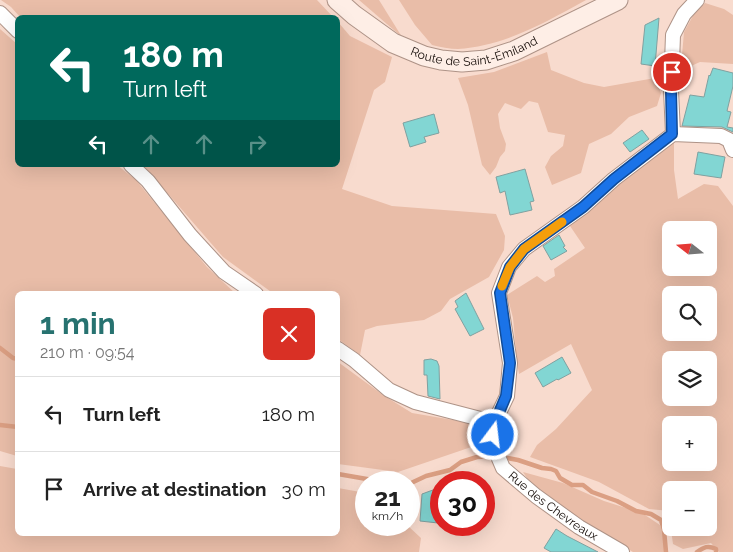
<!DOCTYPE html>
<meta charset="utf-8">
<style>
body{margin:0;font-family:Raleway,sans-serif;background:#f2f2f2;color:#222;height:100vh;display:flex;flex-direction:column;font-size:19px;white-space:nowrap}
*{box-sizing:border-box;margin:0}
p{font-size:16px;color:#767676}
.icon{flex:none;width:28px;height:28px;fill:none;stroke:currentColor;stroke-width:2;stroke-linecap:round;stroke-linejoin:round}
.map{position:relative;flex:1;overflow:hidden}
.details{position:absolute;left:15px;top:291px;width:325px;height:245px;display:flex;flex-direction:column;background:#fff;border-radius:8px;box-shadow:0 5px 20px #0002}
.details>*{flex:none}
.top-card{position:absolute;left:15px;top:15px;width:325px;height:152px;border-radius:8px;box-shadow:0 5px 20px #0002;background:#00695c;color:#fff;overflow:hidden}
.needle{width:32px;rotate:287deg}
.buttons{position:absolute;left:662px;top:221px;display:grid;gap:10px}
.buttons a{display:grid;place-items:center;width:55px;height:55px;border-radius:8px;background:#fff;box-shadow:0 5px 20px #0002;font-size:25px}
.speed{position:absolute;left:355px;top:471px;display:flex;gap:10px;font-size:25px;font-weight:700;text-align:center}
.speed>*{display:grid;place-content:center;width:65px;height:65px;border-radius:50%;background:#fff;box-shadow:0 5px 20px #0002;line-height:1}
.speed small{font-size:12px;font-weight:400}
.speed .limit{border:8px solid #d22;background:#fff;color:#111}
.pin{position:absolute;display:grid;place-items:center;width:42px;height:42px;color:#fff;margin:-21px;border:2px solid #fff;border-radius:50%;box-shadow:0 1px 5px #0007}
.me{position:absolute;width:55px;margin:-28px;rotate:15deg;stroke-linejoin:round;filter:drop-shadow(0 0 4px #0008)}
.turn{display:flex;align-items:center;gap:18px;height:105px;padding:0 25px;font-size:22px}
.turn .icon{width:65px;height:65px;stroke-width:2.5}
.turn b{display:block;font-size:35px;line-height:42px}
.lanes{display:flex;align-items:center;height:48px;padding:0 25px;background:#0003;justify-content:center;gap:25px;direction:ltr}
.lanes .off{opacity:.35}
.round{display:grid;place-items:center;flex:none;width:52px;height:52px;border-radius:8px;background:#f2f2f2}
.head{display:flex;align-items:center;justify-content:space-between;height:85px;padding:0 25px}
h1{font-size:30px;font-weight:700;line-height:38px;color:#277270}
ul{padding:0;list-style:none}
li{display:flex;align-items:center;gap:15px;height:75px;padding:0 25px;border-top:1px solid #e0e0e0}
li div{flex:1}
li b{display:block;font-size:19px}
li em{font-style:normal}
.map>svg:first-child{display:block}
.green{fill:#e9bda8;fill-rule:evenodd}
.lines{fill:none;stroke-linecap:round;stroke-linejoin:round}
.stream{stroke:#db9f83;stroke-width:4.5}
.building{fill:#82d6d3;stroke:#80a1a0}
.street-casing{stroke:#ae9387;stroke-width:16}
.secondary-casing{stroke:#ae9387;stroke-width:21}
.street{stroke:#fff;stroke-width:14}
.secondary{stroke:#feeee6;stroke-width:19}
.route-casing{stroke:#114b97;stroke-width:12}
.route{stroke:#1a73e8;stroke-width:9}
.slow{stroke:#f59e0b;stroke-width:9}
.labels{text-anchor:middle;stroke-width:4;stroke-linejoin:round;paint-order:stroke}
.street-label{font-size:12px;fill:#120905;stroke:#fdebe3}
</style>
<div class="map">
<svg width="733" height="552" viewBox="0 0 733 552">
<rect width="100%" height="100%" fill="#f8dbce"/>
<g class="green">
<path d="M1 0H317L333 17H20L11 7Z"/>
<path d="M359 0H379L402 37Z"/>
<path d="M399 0H586C546 22 505 46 458 49 450 49 440 47 432 45L415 25Z"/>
<path d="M705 3 724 9 733 15V64L700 62 691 66 689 73 681 67 684 32 694 14Z"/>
<path d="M338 22 350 36 392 57 385 82 374 90 342 189 392 206 496 214 505 236 504 250 489 277 450 299 441 311 424 320 377 326 365 330 360 355 338 339V294H274L223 257 157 181 139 165H338Z"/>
<path d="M0 29 17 44 18 165H117L136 180 207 267 236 294H18L17 456 0 451Z"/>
<path d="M547 52 551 70 584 83 604 87 655 78 661 93 657 106 629 117 611 134 589 144 581 173 552 185 545 167 551 156 563 146 565 135 548 132 538 103 529 101 521 109 505 103 498 114 500 128 506 144 505 151 500 157 496 167 490 175 482 165 468 105 458 78 494 72Z"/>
<path d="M674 141V170L678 199 704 184 718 186 733 206V552H719L711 543 683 549 673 544 670 522V511L649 509 599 482 530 457 537 445 556 429 592 390 571 344 519 374 517 363 513 318 507 295 537 276 545 282 555 276 554 269 585 248 570 226C603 196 637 166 674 141ZM671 230H709V268H671ZM671 295H709V332H671ZM671 360H709V398H671ZM671 425H709V462H671ZM671 490H709V528H671Z"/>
<path d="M338 362 383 395 412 413 477 424 483 443 398 472 338 464Z"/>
<path d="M0 466 17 469 18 534H338V488L366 493V525H407L421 538 419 552H0Z"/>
<path d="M523 472 563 483 604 501 642 513 660 525 663 533 665 548 667 552H633L579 519 551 501 530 483Z"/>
</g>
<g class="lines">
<g class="stream">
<path d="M0 348 13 358 18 359"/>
<path d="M0 425 18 427"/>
<path d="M502 457 518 460 542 468 551 469 556 471 560 478 572 485H583L592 492 617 501 636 511 651 514 661 520 664 530 666 552"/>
<path d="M338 474 384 482"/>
<path d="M409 484 426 476 450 470 461 462 477 457 494 456"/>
<path d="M697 552C704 547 708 545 716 549V552"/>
</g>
</g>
<g class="building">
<path d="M659 18 655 66 641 64 645 25Z"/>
<path d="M713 68 733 73V86L727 111 731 112 727 127 733 128V132L722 127 682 126 690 95 704 97 709 75 710 76Z"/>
<path d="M434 114 439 133 424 137 426 142 410 147 403 123Z"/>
<path d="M642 130 649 139 630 152 623 143Z"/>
<path d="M698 152 725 157 721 178 694 174Z"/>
<path d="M525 169 534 201 530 202 532 210 510 215 505 191 500 193 496 177Z"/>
<path d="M559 235 565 246 563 247 567 251 551 260 543 246Z"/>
<path d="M466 293 484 329 470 336 455 309 458 307 455 301Z"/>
<path d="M562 357 571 373 558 380 557 379 543 387 535 373Z"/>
<path d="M431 359 437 361 439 366 440 399 428 396 427 375H424V360Z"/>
<path d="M441 487 438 523 420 521 422 494Z"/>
<path d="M556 529 567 536 598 552H551L544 548Z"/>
</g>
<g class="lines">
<g class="street-casing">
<g id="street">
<path d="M0 13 18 31"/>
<path d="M673 134 671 90 673 35 684 14 697 0"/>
<path d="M131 165 148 181 190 235 224 272 256 294"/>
<path d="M338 349 354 360 389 390 415 402 492 422"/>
<path d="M492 422 498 415 507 396 510 363 499 293 509 267 524 249 583 207 614 179 673 134 721 136 729 140 733 150"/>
<path id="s1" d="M492 422 494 447 503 468 536 496 579 527 622 552"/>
</g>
</g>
<g class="secondary-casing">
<g id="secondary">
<path id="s2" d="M337 0 354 15 393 43 424 56 441 60 462 62 486 60 514 51 618 0"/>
</g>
</g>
<use href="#street" class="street"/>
<use href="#secondary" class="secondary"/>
</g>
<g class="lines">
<g class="route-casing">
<path id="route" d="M493 435 492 422 498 415 506 396 510 363 500 293 510 267 524 249 583 207 614 179 672 134 671 90 672 72"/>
</g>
<use href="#route" class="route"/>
<path class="slow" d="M502 286 510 267 524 249 562 222"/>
</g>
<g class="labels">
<g class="street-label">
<text dy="4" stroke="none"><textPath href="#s2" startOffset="156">Route de Saint-Émiland</textPath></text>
<text dy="4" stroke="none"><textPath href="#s1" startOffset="111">Rue des Chevreaux</textPath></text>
</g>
</g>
</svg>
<div class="buttons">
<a><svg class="needle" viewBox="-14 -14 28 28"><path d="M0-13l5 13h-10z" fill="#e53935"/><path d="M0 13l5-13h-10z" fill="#767676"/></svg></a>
<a><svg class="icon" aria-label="search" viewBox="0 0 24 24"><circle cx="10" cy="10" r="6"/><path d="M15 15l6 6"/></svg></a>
<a><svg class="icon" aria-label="layers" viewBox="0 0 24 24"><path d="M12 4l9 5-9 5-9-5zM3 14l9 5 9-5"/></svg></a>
<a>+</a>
<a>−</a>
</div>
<div class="speed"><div>21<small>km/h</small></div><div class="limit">30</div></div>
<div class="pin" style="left:672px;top:72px;background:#d93025"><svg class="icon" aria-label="arrive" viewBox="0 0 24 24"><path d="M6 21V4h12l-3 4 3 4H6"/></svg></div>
<svg class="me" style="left:493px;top:435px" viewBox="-20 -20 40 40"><circle r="17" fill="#1a73e8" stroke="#fff" stroke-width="3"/><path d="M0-11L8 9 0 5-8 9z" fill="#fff"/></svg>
<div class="top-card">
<div class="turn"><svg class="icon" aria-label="left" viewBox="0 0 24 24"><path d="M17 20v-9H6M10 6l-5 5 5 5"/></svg><div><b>180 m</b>Turn left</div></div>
<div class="lanes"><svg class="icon" aria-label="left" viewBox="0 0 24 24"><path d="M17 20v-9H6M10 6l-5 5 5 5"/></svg><svg class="icon off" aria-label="ahead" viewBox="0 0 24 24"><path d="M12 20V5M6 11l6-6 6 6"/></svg><svg class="icon off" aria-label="ahead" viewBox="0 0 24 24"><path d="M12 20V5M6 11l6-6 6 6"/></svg><svg class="icon off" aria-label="right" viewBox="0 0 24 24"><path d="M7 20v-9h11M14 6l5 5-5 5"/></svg></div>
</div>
<section class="details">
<div class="head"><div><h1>1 min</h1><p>210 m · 09:54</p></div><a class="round" style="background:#d93025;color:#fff"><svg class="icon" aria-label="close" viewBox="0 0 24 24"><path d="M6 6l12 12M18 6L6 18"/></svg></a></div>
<ul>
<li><svg class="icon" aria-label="left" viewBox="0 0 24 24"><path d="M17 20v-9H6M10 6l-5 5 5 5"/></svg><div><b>Turn left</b></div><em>180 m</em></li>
<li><svg class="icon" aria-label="arrive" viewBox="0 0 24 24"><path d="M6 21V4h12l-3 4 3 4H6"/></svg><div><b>Arrive at destination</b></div><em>30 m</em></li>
</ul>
</section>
</div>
